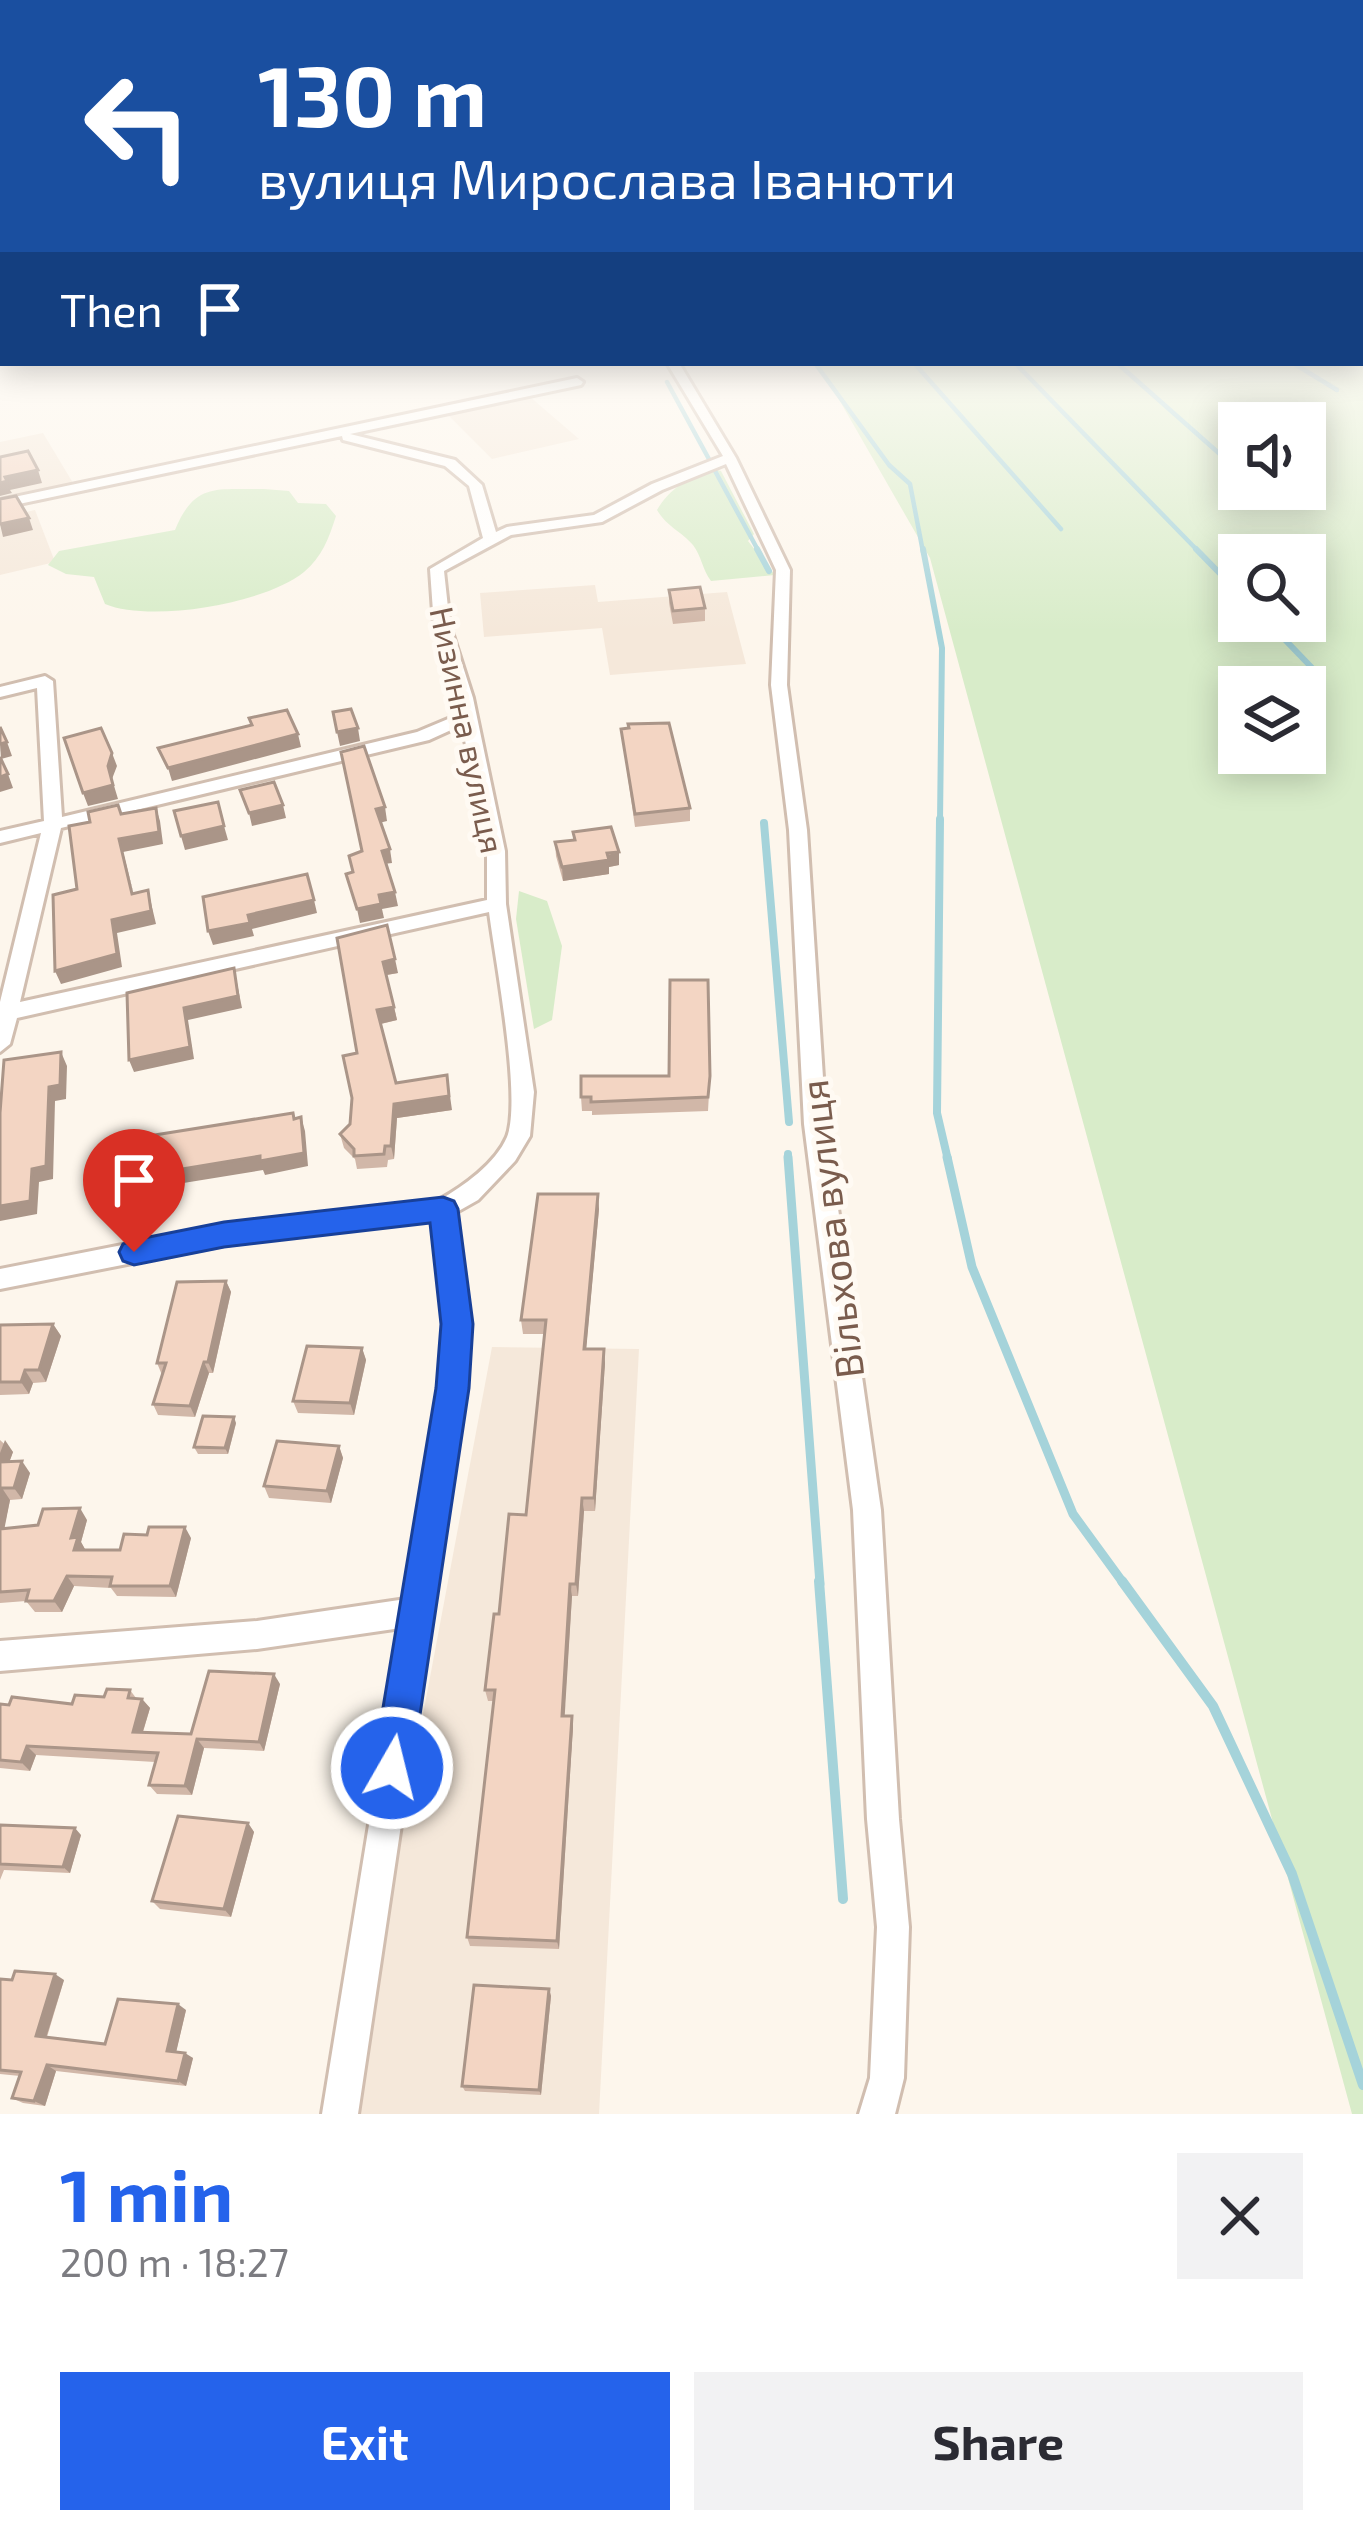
<!DOCTYPE html>
<meta charset="utf-8">
<style>
body{margin:0;font-family:"Exo 2",sans-serif;background:#f2f2f3;color:#2b2b33;height:100vh;display:flex;flex-direction:column;font-size:45px;white-space:nowrap}
*{box-sizing:border-box;margin:0}
p{font-size:39px;color:#7c7c81}
.icon{flex:none;width:66px;height:66px;fill:none;stroke:currentColor;stroke-width:2;stroke-linecap:round;stroke-linejoin:round}
.map{position:relative;height:2114px;overflow:hidden}
.details{display:flex;flex-direction:column;background:#fff;flex:1}
.details>*{flex:none}
.guide{position:absolute;left:0px;top:0px;width:1365px;height:366px;box-shadow:0 6px 30px #0003;background:#1a4fa0;color:#fff;overflow:hidden}
.tools{position:absolute;left:1218px;top:402px;display:grid;gap:24px}
.tools a{display:grid;place-items:center;width:108px;height:108px;border-radius:0px;background:#fff;box-shadow:0 6px 30px #0003;font-size:60px}
.pin{position:absolute;display:grid;place-items:center;width:102px;height:102px;color:#fff;margin:-123px -51px;border-radius:50% 50% 50% 0;rotate:-45deg;box-shadow:0 0 12px #0007}
.pin .icon{rotate:45deg}
.me{position:absolute;width:132px;margin:-66px;rotate:8deg;stroke-linejoin:round;filter:drop-shadow(0 0 9px #0008)}
.turn{display:flex;align-items:center;gap:42px;height:252px;padding:0 60px;font-size:54px}
.turn .icon{width:156px;height:156px;stroke-width:2.5}
.turn b{display:block;font-size:84px;line-height:102px}
.then{display:flex;align-items:center;height:114px;padding:0 60px;background:#0003;gap:24px;font-size:45px}
.round{display:grid;place-items:center;flex:none;width:126px;height:126px;border-radius:0px;background:#f2f2f3}
.headline{display:flex;align-items:center;justify-content:space-between;height:204px;padding:0 60px}
h1{font-size:72px;font-weight:700;line-height:90px;color:#2563eb}
.primary-button{display:flex;gap:24px;margin-top:auto;padding:24px 60px}
.primary-button a{flex:1;height:138px;border-radius:0px;background:#2563eb;color:#fff;font-size:48px;font-weight:700;line-height:138px;text-align:center}
.primary-button a+a{background:#f2f2f3;color:#2b2b33}
.map>svg:first-child{display:block}
.residential{fill:#f5e8da}
.green{fill:#d8ecc9;fill-rule:evenodd}
.lines{fill:none;stroke-linecap:round;stroke-linejoin:round}
.stream-far4{stroke:#a5d3da;stroke-width:4.5}
.stream-far3{stroke:#a5d3da;stroke-width:6}
.stream-far2{stroke:#a5d3da;stroke-width:8}
.stream-far1{stroke:#a5d3da;stroke-width:9}
.stream{stroke:#a5d3da;stroke-width:10}
.street-casing{stroke:#d1beb0;stroke-width:6}
.street{fill:#fff;fill-rule:evenodd}
.wall{fill:#d1b7a8}
.shaded-wall{fill:#aa9588}
.building{fill:#f3d5c3;stroke:#aa9588;stroke-width:3}
.route{fill:#2563eb;stroke:#184099;stroke-width:3}
.labels{text-anchor:middle;stroke-width:10;stroke-linejoin:round;paint-order:stroke}
.far-street-label{font-size:33px;fill:#7a5c4d;stroke:#fffaf3}
.street-label{font-size:39px;fill:#7a5c4d;stroke:#fffaf3}
</style>
<div class="map">
<svg width="1363" height="2114" viewBox="0 0 1363 2114">
<rect width="100%" height="100%" fill="#fdf6ec"/>
<g class="residential">
<path d="M529 396 579 439 492 459 447 414Z"/>
<path d="M43 433 73 483 0 499V442Z"/>
<path d="M35 510 55 562 0 575V518Z"/>
<path d="M595 585 598 602 727 592 746 664 610 675 602 628 484 637 480 593Z"/>
<path d="M492 1347 639 1349 599 2114H348Z"/>
</g>
<g class="green">
<path d="M1363 336V2114H1352L930 558 818 363H1362ZM1239 423H1305V489H1239ZM1305 555V621H1239V555ZM1239 687H1305V753H1239Z"/>
<path d="M714 469 721 471 754 534 748 541 775 575 711 581C702 569 702 557 693 545 681 531 667 527 657 510 669 489 690 476 714 469Z"/>
<path d="M264 489 289 491 298 503 326 504 336 516C329 538 322 557 304 572 265 604 150 623 105 604L94 577 66 574 48 565 59 551 175 530C195 481 218 490 264 489Z"/>
<path d="M519 891 547 901 562 946 552 1020 534 1029 516 919Z"/>
</g>
<g class="lines">
<g class="stream-far4">
<path d="M815 363 889 465 910 484 923 552"/>
<path d="M914 363 1061 529"/>
<path d="M1015 363 1199 552"/>
<path d="M1117 363 1239 471"/>
<path d="M1293 363 1337 390"/>
<path d="M667 382 710 461"/>
<path d="M714 469 759 552"/>
</g>
<g class="stream-far3">
<path d="M757 549 769 571"/>
<path d="M923 549 942 648 940 822"/>
<path d="M1196 549 1239 593"/>
<path d="M1267 621 1317 673"/>
</g>
<g class="stream-far2">
<path d="M940 819 937 1113 948 1160"/>
<path d="M764 823 789 1122"/>
<path d="M788 1154V1160"/>
</g>
<g class="stream-far1">
<path d="M788 1157 820 1584"/>
<path d="M947 1157 972 1267 1073 1514 1124 1584"/>
</g>
<g class="stream">
<path d="M819 1581 843 1899"/>
<path d="M1122 1581 1213 1706 1292 1874 1363 2085"/>
</g>
<g class="street-casing">
<path id="street" d="M667 363H679L736 458 790 570 787 685 807 830 826 1124 881 1510 899 1819 909 1927 904 2078 895 2114H859L870 2078 877 1927 867 1819 853 1510 804 1124 789 830 771 685 776 570 726 464 662 490 602 522 511 535 444 571 450 626 473 698 505 851 506 904 534 1092 530 1136 515 1161 478 1200 455 1213 469 1324 466 1388 358 2114H322L401 1628 257 1649 0 1671V1641L257 1621 406 1599 440 1388 445 1324 433 1219 224 1245 0 1289V1269L224 1225 439 1200C463 1187 496 1163 507 1137 522 1099 495 959 489 912L17 1018 10 1044 0 1052V1002L41 833 0 843V831L44 821 37 688 0 697V687L45 676 53 681 62 817 417 732 460 714 434 626 430 569 483 538 469 486 445 466 343 440 342 436 0 508V500L577 378 583 382 581 385 350 434 455 460 482 485 496 532 507 527 594 515 652 484 723 456ZM462 725 487 851V900L20 1002 61 828 429 740Z"/>
</g>
<use href="#street" class="street"/>
</g>
<g class="wall">
<path d="M669 590 705 608V621L673 624 669 603Z"/>
<path d="M621 729 690 808V821L635 827Z"/>
<path d="M573 832 619 852V865L609 867V874L563 881 556 856 555 842 573 840Z"/>
<path d="M337 938 398 973 387 975 397 1020 381 1024 396 1083 452 1110 397 1118 394 1159 388 1160 387 1167 357 1169 355 1159 344 1148 340 1134 350 1124 357 1053Z"/>
<path d="M710 1076 708 1111 592 1115V1111H582L581 1097Z"/>
<path d="M599 1209 586 1349 605 1363 595 1511H584L578 1596H572L564 1716H572L573 1727 559 1949 470 1946 467 1937 494 1701H488L485 1690 499 1614 526 1515 545 1334H523L521 1320Z"/>
<path d="M226 1281 231 1292 213 1373H209L195 1417 158 1415 153 1404 162 1375 157 1363Z"/>
<path d="M53 1324 61 1336 46 1382 33 1383 29 1394 0 1395V1325Z"/>
<path d="M362 1348 366 1360 354 1415 298 1413 293 1401Z"/>
<path d="M236 1423 228 1454H198L194 1447Z"/>
<path d="M0 1440 13 1452 9 1462 30 1473 22 1499 10 1500 4 1528 87 1520 81 1542 85 1550H120L191 1538 176 1597 117 1596 111 1588 74 1586 62 1612H35L26 1601 0 1603Z"/>
<path d="M339 1446 343 1458 331 1503 269 1498 264 1486Z"/>
<path d="M280 1684 264 1751 204 1748 192 1795 157 1794 149 1785 155 1762 36 1755 30 1771 0 1768V1704H72L130 1690 136 1698 142 1699 150 1708 143 1732 191 1734Z"/>
<path d="M248 1823 254 1832 231 1917 160 1909 152 1901Z"/>
<path d="M0 1825 81 1835 70 1873 4 1870 0 1880Z"/>
<path d="M0 1979 64 1980 47 2037 105 2044 186 2010 176 2052 193 2058 186 2086 56 2071 45 2106 23 2103 12 2098 20 2076 0 2074Z"/>
<path d="M549 1989 551 1996 541 2095 465 2091 462 2086Z"/>
</g>
<g class="shaded-wall">
<path d="M38 470 42 483 10 490 12 493 0 496V483L5 477Z"/>
<path d="M29 518 33 530 3 537 0 524Z"/>
<path d="M358 728 360 741 340 746 337 732Z"/>
<path d="M298 734 301 747 172 781 168 768Z"/>
<path d="M7 742 12 756 1 759 0 744Z"/>
<path d="M112 753 117 766 112 779 118 799 88 806 83 793 108 766Z"/>
<path d="M8 774 13 788 0 792V777Z"/>
<path d="M283 805 286 818 252 826 249 813Z"/>
<path d="M385 807 387 821 379 823 376 809Z"/>
<path d="M156 808 160 821 163 844 123 852 137 907 119 839Z"/>
<path d="M224 826 228 840 185 850 181 836Z"/>
<path d="M390 849 392 863 384 864 382 851Z"/>
<path d="M619 852V865L609 867V874L563 881 562 867Z"/>
<path d="M148 890 156 924 117 933 122 967 61 984 55 971Z"/>
<path d="M395 892 398 906 382 909 384 918 360 923 357 909 379 895Z"/>
<path d="M314 900 317 913 252 929 254 936 213 945 208 931 248 915Z"/>
<path d="M395 959 398 973 386 975 383 962Z"/>
<path d="M234 968 242 1008 188 1020 194 1059 134 1072 129 1060 184 1008Z"/>
<path d="M394 1007 397 1020 380 1024 377 1010Z"/>
<path d="M61 1052 67 1066 66 1099 55 1101 53 1179 39 1182 37 1214 0 1221V1206L32 1169 49 1087Z"/>
<path d="M447 1075 452 1110 397 1118 394 1159 391 1146 394 1104Z"/>
<path d="M301 1117 305 1131 308 1166 265 1175 263 1170 128 1192 122 1179Z"/>
<path d="M598 1194 599 1209 585 1363 584 1349Z"/>
<path d="M226 1281 231 1292 213 1373 208 1362Z"/>
<path d="M53 1324 61 1336 46 1382 39 1370Z"/>
<path d="M362 1348 366 1360 354 1415 350 1403Z"/>
<path d="M604 1349 605 1363 595 1511 594 1498Z"/>
<path d="M204 1362 209 1373 195 1417 190 1406Z"/>
<path d="M25 1370 33 1383 29 1394 21 1382Z"/>
<path d="M234 1417 236 1423 228 1454 225 1448Z"/>
<path d="M5 1440 13 1452 5 1474 0 1467V1453Z"/>
<path d="M339 1446 343 1458 331 1503 327 1491Z"/>
<path d="M22 1461 30 1473 22 1499 14 1488Z"/>
<path d="M2 1488 10 1500 2 1541 0 1538V1498Z"/>
<path d="M582 1498 584 1511 578 1596 576 1584Z"/>
<path d="M80 1508 87 1520 81 1542 85 1549 82 1561 74 1550 71 1538Z"/>
<path d="M185 1527 191 1538 176 1597 170 1586Z"/>
<path d="M67 1576 74 1586 62 1612 54 1601Z"/>
<path d="M570 1584 572 1596 564 1727 562 1716Z"/>
<path d="M274 1674 280 1684 264 1751 259 1742Z"/>
<path d="M142 1699 150 1708 140 1741 133 1732Z"/>
<path d="M572 1716 573 1727 559 1949 557 1941Z"/>
<path d="M197 1739 204 1748 192 1795 185 1786Z"/>
<path d="M27 1746 36 1755 30 1771 21 1762Z"/>
<path d="M248 1823 254 1832 231 1917 224 1909Z"/>
<path d="M75 1828 81 1835 70 1873 63 1867Z"/>
<path d="M55 1974 64 1980 45 2041 36 2036Z"/>
<path d="M549 1989 551 1996 541 2095 539 2090Z"/>
<path d="M178 2004 186 2010 175 2057 167 2051Z"/>
<path d="M185 2053 193 2058 186 2086 178 2081Z"/>
<path d="M47 2065 56 2071 45 2106 34 2101Z"/>
</g>
<g class="building">
<path d="M28 451 38 470 5 477 7 481 0 483V457Z"/>
<path d="M16 496 29 518 0 524V499Z"/>
<path d="M700 587 705 608 673 611 669 590Z"/>
<path d="M351 709 358 728 337 732 333 712Z"/>
<path d="M287 710 298 734 168 768 158 748 252 725 249 718Z"/>
<path d="M669 723 690 808 635 814 621 729 629 728 628 724Z"/>
<path d="M0 727 7 742 0 744Z"/>
<path d="M101 728 112 753 108 766 113 785 83 793 64 738Z"/>
<path d="M364 746 385 807 376 809 390 849 382 851 395 892 379 895 381 904 357 909 346 874 353 872 349 856 362 851 341 752Z"/>
<path d="M0 757 8 774 0 777Z"/>
<path d="M274 782 283 805 249 813 240 790Z"/>
<path d="M218 802 224 826 181 836 174 811Z"/>
<path d="M118 805 121 814 156 808 159 832 119 839 132 894 148 890 151 911 112 920 117 954 55 971 53 895 77 889 69 826 90 822 88 812Z"/>
<path d="M611 827 619 852 607 853 609 860 562 867 555 842 575 840 573 832Z"/>
<path d="M307 874 314 900 248 915 250 923 208 931 203 897Z"/>
<path d="M387 925 395 959 383 962 394 1007 377 1010 396 1083 447 1075 449 1096 394 1104 391 1146H385L384 1154 354 1156V1149L340 1134 350 1124 352 1098 343 1056 357 1053 337 938Z"/>
<path d="M234 968 238 996 184 1008 190 1047 129 1060 127 993Z"/>
<path d="M670 980H708L710 1076 708 1097 591 1102V1097H581V1076H669Z"/>
<path d="M61 1052 60 1085 49 1087 46 1166 32 1169 30 1201 0 1206V1113L4 1060Z"/>
<path d="M293 1113 294 1119 301 1117 304 1153 260 1161V1156L122 1179 123 1140Z"/>
<path d="M538 1194H598L584 1349H604L594 1498H582L576 1584H570L562 1716H572L557 1941 467 1937 495 1690H485L494 1614H499L509 1514 526 1515 546 1320H521Z"/>
<path d="M226 1281 208 1362H204L190 1406 153 1404 166 1363H157L177 1282Z"/>
<path d="M53 1324 39 1370H25L21 1382H0V1325Z"/>
<path d="M307 1346 362 1348 350 1403 293 1401Z"/>
<path d="M203 1416 234 1417 225 1448 194 1447Z"/>
<path d="M277 1441 339 1446 327 1491 264 1486Z"/>
<path d="M22 1461 14 1488H2L0 1498V1462Z"/>
<path d="M80 1508 71 1538 78 1537 74 1550H120L124 1534 147 1535 149 1527H185L170 1586H110L112 1577 67 1576 54 1601H26L29 1590 0 1592V1529L38 1525 43 1509Z"/>
<path d="M209 1671 274 1674 259 1742 197 1739 185 1786 149 1785 158 1753 27 1746 21 1762 0 1760V1704L9 1705 12 1697 72 1704 75 1695 104 1697 107 1689 130 1690 128 1698 142 1699 133 1732 191 1734Z"/>
<path d="M178 1816 248 1823 224 1909 152 1901Z"/>
<path d="M0 1825 75 1828 63 1867 0 1864Z"/>
<path d="M15 1971 55 1974 36 2036 105 2044 118 1999 178 2004 167 2051 185 2053 178 2081 47 2065 34 2101 12 2098 21 2072 0 2070V1979L12 1980Z"/>
<path d="M474 1985 549 1989 539 2090 462 2086Z"/>
</g>
<linearGradient id="sky" x2="0" y2="1"><stop stop-color="#97c7e8"/><stop offset="0.53" stop-color="#fefbf6"/><stop offset="1" stop-color="#fefbf6" stop-opacity="0"/></linearGradient>
<rect width="1363" height="632" fill="url(#sky)"/>
<path class="route" d="M443 1197 454 1201 458 1209 473 1324 469 1388 412 1768 406 1782 392 1788 378 1782 373 1768 436 1388 441 1324 430 1223 224 1247 134 1265 123 1261 119 1252 123 1244 134 1240 224 1222Z"/>
<g class="labels">
<g class="far-street-label">
<text transform="translate(467 730) rotate(78)" y="12">Низинна вулиця</text>
</g>
<g class="street-label">
<text transform="translate(832 1229) rotate(-97)" y="14">Вільхова вулиця</text>
</g>
</g>
</svg>
<div class="tools">
<a><svg class="icon" aria-label="sound" viewBox="0 0 24 24"><path d="M4 9h4l5-4v14l-5-4H4zM17 9q2 3 0 6"/></svg></a>
<a><svg class="icon" aria-label="search" viewBox="0 0 24 24"><circle cx="10" cy="10" r="6"/><path d="M15 15l6 6"/></svg></a>
<a><svg class="icon" aria-label="layers" viewBox="0 0 24 24"><path d="M12 4l9 5-9 5-9-5zM3 14l9 5 9-5"/></svg></a>
</div>
<div class="pin" style="left:134px;top:1252px;background:#d93025"><svg class="icon" aria-label="arrive" viewBox="0 0 24 24"><path d="M6 21V4h12l-3 4 3 4H6"/></svg></div>
<svg class="me" style="left:392px;top:1768px" viewBox="-20 -20 40 40"><circle r="17" fill="#2563eb" stroke="#fff" stroke-width="3"/><path d="M0-11L8 9 0 5-8 9z" fill="#fff"/></svg>
<div class="guide">
<div class="turn"><svg class="icon" aria-label="left" viewBox="0 0 24 24"><path d="M17 20v-9H6M10 6l-5 5 5 5"/></svg><div><b>130 m</b>вулиця Мирослава Іванюти</div></div>
<div class="then">Then<svg class="icon" aria-label="arrive" viewBox="0 0 24 24"><path d="M6 21V4h12l-3 4 3 4H6"/></svg></div>
</div>
</div>
<section class="details">
<div class="headline"><div><h1>1 min</h1><p>200 m · 18:27</p></div><a class="round"><svg class="icon" aria-label="close" viewBox="0 0 24 24"><path d="M6 6l12 12M18 6L6 18"/></svg></a></div>
<div class="primary-button"><a>Exit</a><a>Share</a></div>
</section>
